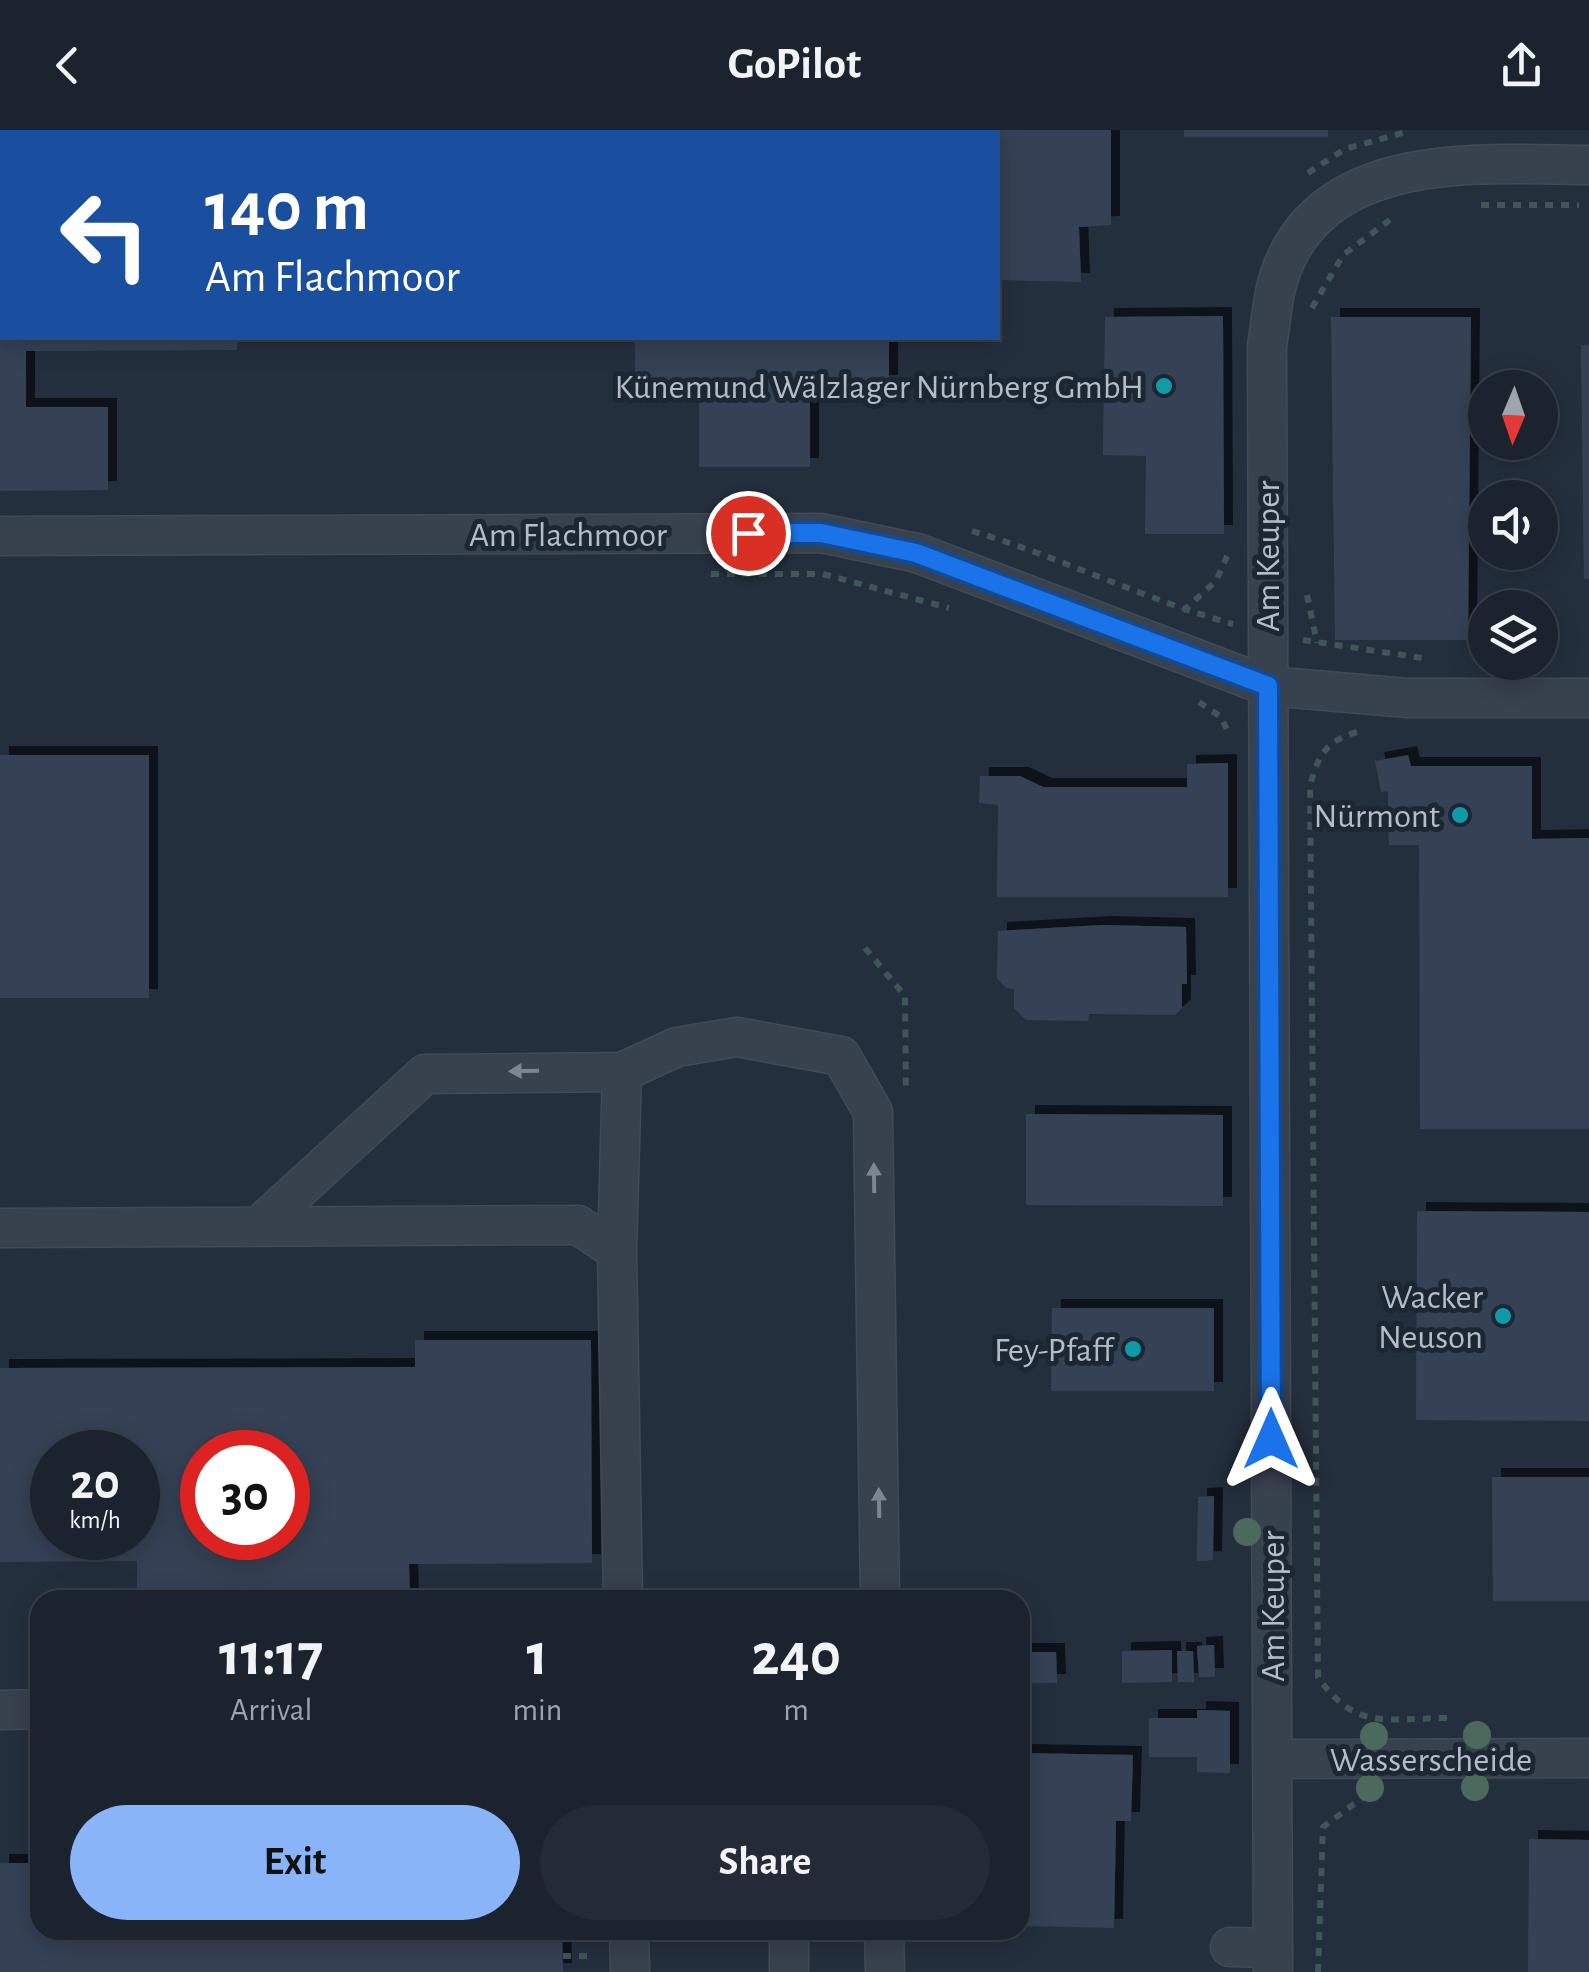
<!DOCTYPE html>
<meta charset="utf-8">
<style>
body{margin:0;font-family:"Alegreya Sans",sans-serif;background:#242b36;color:#f1f3f6;height:100vh;display:flex;flex-direction:column;font-size:38px;white-space:nowrap}
*{box-sizing:border-box;margin:0}
p{font-size:32px;color:#a0a4aa}
.icon{flex:none;width:55px;height:55px;fill:none;stroke:currentColor;stroke-width:2;stroke-linecap:round;stroke-linejoin:round}
.map{position:relative;flex:1;overflow:hidden}
.details{position:absolute;left:30px;top:1460px;width:1000px;height:350px;display:flex;flex-direction:column;background:#1b232e;border-radius:30px;box-shadow:0 5px 25px #0003,0 0 0 2px #39404a}
.details>*{flex:none}
.top-card{position:absolute;left:0px;top:0px;width:1000px;height:210px;box-shadow:0 5px 25px #0003,0 0 0 2px #39404a;background:#1a4fa0;color:#fff;overflow:hidden}
.needle{width:65px;rotate:182deg}
.controls{position:absolute;left:1468px;top:240px;display:grid;gap:20px}
.controls a{display:grid;place-items:center;width:90px;height:90px;border-radius:50%;background:#1b232e;box-shadow:0 5px 25px #0003,0 0 0 2px #39404a;font-size:50px}
.speed{position:absolute;left:30px;top:1300px;display:flex;gap:20px;font-size:50px;font-weight:700;text-align:center}
.speed>*{display:grid;place-content:center;width:130px;height:130px;border-radius:50%;background:#1b232e;box-shadow:0 5px 25px #0003,0 0 0 2px #39404a;line-height:1}
.speed small{font-size:25px;font-weight:400}
.speed .limit{border:15px solid #d22;background:#fff;color:#111}
.pin{position:absolute;display:grid;place-items:center;width:85px;height:85px;color:#fff;margin:-42px;border:5px solid #fff;border-radius:50%;box-shadow:0 2px 10px #0007}
.me{position:absolute;width:110px;margin:-55px;rotate:0deg;stroke-linejoin:round;filter:drop-shadow(0 0 8px #0008)}
.turn{display:flex;align-items:center;gap:35px;height:210px;padding:0 40px;font-size:45px}
.turn .icon{width:130px;height:130px;stroke-width:2.5}
.turn b{display:block;font-size:70px;line-height:85px}
.eta{display:flex;justify-content:space-evenly;align-items:center;height:170px;text-align:center}
.eta b{font-size:60px;font-weight:700;line-height:70px}
.button{display:flex;gap:20px;margin-top:auto;padding:20px 40px}
.button a{flex:1;height:115px;border-radius:60px;background:#8ab4f8;color:#111;font-size:40px;font-weight:700;line-height:115px;text-align:center}
.button a+a{background:#242b36;color:#f1f3f6}
header{display:flex;justify-content:space-between;align-items:center;height:130px;padding:0 40px;background:#1b232e;font-size:45px;font-weight:700}
.map>svg:first-child{display:block}
.building{fill:#364354;fill-rule:evenodd;filter:url(#shadow)}
.lines{fill:none;stroke-linecap:round;stroke-linejoin:round}
.minor-casing{stroke:#414a57;stroke-width:41}
.path{stroke:#3f5557;stroke-width:6;stroke-dasharray:8 8;stroke-linecap:butt}
.minor{stroke:#38414e;stroke-width:38}
.tree{fill:#4b6a5d}
.oneway{fill:#7c8592}
.route-casing{stroke:#114b97;stroke-width:25}
.route{stroke:#1a73e8;stroke-width:18}
.culture-dot{fill:#0f9aa8;stroke:#1d2633;stroke-width:4}
.labels{text-anchor:middle;stroke-width:10;stroke-linejoin:round;paint-order:stroke}
.poi-label{font-size:35px;fill:#b4bcc9;stroke:#1d2633;text-anchor:end}
.street-label{font-size:35px;fill:#b4bcc9;stroke:#1d2633}
</style>
<header><svg class="icon" aria-label="back" viewBox="0 0 24 24"><path d="M15 5l-7 7 7 7"/></svg>GoPilot<svg class="icon" aria-label="share" viewBox="0 0 24 24"><path d="M12 15V3M7 8l5-5 5 5M5 13v7h14v-7"/></svg></header>
<div class="map">
<svg width="1589" height="1842" viewBox="0 0 1589 1842">
<defs>
<filter id="shadow"><feDropShadow dx="9" dy="-9" stdDeviation="0" flood-color="#0009"/></filter>
</defs>
<rect width="100%" height="100%" fill="#242f3e"/>
<g class="building">
<path d="M998 0H1111V95L1079 97 1081 152 998 150Z"/>
<rect x="1184" y="0" width="144" height="7"/>
<path d="M1223 186 1224 404H1145L1146 326 1103 325 1105 187Z"/>
<path d="M1331 187H1471L1468 510H1335Z"/>
<path d="M0 208H237V220L26 221V277H108V360L0 361Z"/>
<path d="M635 208H889V254H810V337H699V254H635Z"/>
<path d="M1581 215H1589V449H1584Z"/>
<rect x="0" y="625" width="149" height="243"/>
<path d="M1408 625 1411 636H1532V709L1589 708V999H1420L1419 715H1389L1388 661 1381 662 1375 631Z"/>
<path d="M1228 633V767H997L998 675 979 673 980 646H1020L1043 657H1187V634Z"/>
<path d="M1102 795 1186 797 1187 854H1182V878L1175 885 1089 884 1088 891 1026 890 1014 878V859L1006 858 997 848 998 801Z"/>
<path d="M1026 984 1223 985V1076L1026 1075Z"/>
<path d="M1417 1081 1589 1082V1291L1416 1290Z"/>
<path d="M1052 1178H1214V1261H1051Z"/>
<path d="M415 1210H591L592 1433 409 1434 410 1470H137V1431L0 1432V1238L415 1237ZM52 1322H138V1408H52ZM202 1322H288V1408H202Z"/>
<path d="M1492 1347H1589V1471H1493Z"/>
<path d="M1214 1366 1213 1430 1197 1431 1198 1367Z"/>
<path d="M1214 1515 1215 1547H1199L1197 1516Z"/>
<path d="M1172 1520V1552L1122 1553V1521Z"/>
<path d="M1177 1521H1193L1194 1552H1178Z"/>
<path d="M1020 1522H1056L1057 1553H1020Z"/>
<path d="M1197 1580 1230 1581V1643L1197 1642V1627H1149V1588H1197Z"/>
<path d="M1020 1623 1133 1625 1131 1691H1116L1114 1798 1025 1796 1027 1692 1020 1691Z"/>
<path d="M1529 1709 1589 1710V1842H1528Z"/>
<path d="M0 1733H40V1800H562L563 1842H0Z"/>
</g>
<g class="lines">
<g class="minor-casing">
<g id="minor">
<path d="M0 406 821 403 917 423 1268 556 1407 568H1589"/>
<path d="M259 1096 425 944 622 942 677 917 737 907 841 926 873 982 880 1470"/>
<path d="M0 1098 578 1095 617 1121 623 1470"/>
<path d="M617 1121 622 942"/>
<path d="M0 1580 40 1579"/>
<path d="M1274 1629 1589 1628"/>
<path d="M629 1800 630 1842"/>
<path d="M884 1800 885 1842"/>
<path d="M1230 1817 1273 1818"/>
<path d="M789 1842V1800"/>
<path d="M1273 1842 1267 216C1271 193 1272 168 1279 147 1321 18 1483 34 1589 35"/>
</g>
</g>
<g class="path">
<path d="M1308 43 1345 19 1406 2"/>
<path d="M1481 75H1579"/>
<path d="M1312 178 1343 125 1391 89"/>
<path d="M972 401C1060 427 1143 469 1233 494"/>
<path d="M711 444H823L949 478"/>
<path d="M1307 465 1317 513"/>
<path d="M1183 481 1216 451 1229 422"/>
<path d="M1303 510 1429 529"/>
<path d="M1199 572 1221 587 1230 606"/>
<path d="M1357 602C1326 611 1318 625 1310 656L1318 1547C1356 1602 1387 1588 1448 1588"/>
<path d="M865 818 905 866 906 962"/>
<path d="M563 1826H593"/>
<path d="M1318 1842 1323 1697 1362 1668"/>
</g>
<use href="#minor" class="minor"/>
</g>
<g class="tree">
<circle cx="1247" cy="1402" r="14"/>
<circle cx="1477" cy="1605" r="14"/>
<circle cx="1374" cy="1606" r="14"/>
<circle cx="1475" cy="1657" r="14"/>
<circle cx="1370" cy="1658" r="14"/>
</g>
<defs><path id="oneway-solid" d="M-6-.8H1V-3.2L6.5 0L1 3.2V.8H-6Z" transform="scale(2.5)"/></defs>
<g class="oneway">
<use href="#oneway-solid" transform="translate(524 941) rotate(179)"/>
<use href="#oneway-solid" transform="translate(874 1048) rotate(-91)"/>
<use href="#oneway-solid" transform="translate(879 1373) rotate(-91)"/>
</g>
<g class="lines">
<g class="route-casing">
<path id="route" d="M748 403H821L916 423 1268 556 1271 1309"/>
</g>
<use href="#route" class="route"/>
</g>
<g class="culture-dot">
<circle cx="1164" cy="256" r="10"/>
<circle cx="1460" cy="685" r="10"/>
<circle cx="1503" cy="1186" r="10"/>
<circle cx="1133" cy="1219" r="10"/>
</g>
<g class="labels">
<g class="poi-label">
<text x="1144" y="268">Künemund Wälzlager Nürnberg GmbH</text>
<text x="1440" y="697">Nürmont</text>
<text x="1483" y="1178">Wacker<tspan x="1483" dy="40">Neuson</tspan></text>
<text x="1113" y="1231">Fey-Pfaff</text>
</g>
<g class="street-label">
<text x="568" y="416">Am Flachmoor</text>
<text transform="translate(1267 426) rotate(-90)" y="12">Am Keuper</text>
<text transform="translate(1272 1476) rotate(-90)" y="12">Am Keuper</text>
<text x="1431" y="1641">Wasserscheide</text>
</g>
</g>
</svg>
<div class="controls">
<a><svg class="needle" viewBox="-14 -14 28 28"><path d="M0-13l5 13h-10z" fill="#e53935"/><path d="M0 13l5-13h-10z" fill="#a0a4aa"/></svg></a>
<a><svg class="icon" aria-label="sound" viewBox="0 0 24 24"><path d="M4 9h4l5-4v14l-5-4H4zM17 9q2 3 0 6"/></svg></a>
<a><svg class="icon" aria-label="layers" viewBox="0 0 24 24"><path d="M12 4l9 5-9 5-9-5zM3 14l9 5 9-5"/></svg></a>
</div>
<div class="speed"><div>20<small>km/h</small></div><div class="limit">30</div></div>
<div class="pin" style="left:748px;top:403px;background:#d93025"><svg class="icon" aria-label="arrive" viewBox="0 0 24 24"><path d="M6 21V4h12l-3 4 3 4H6"/></svg></div>
<svg class="me" style="left:1271px;top:1309px" viewBox="-20 -20 40 40"><path d="M0-17L14 15 0 8-14 15z" fill="#1a73e8" stroke="#fff" stroke-width="4"/></svg>
<div class="top-card">
<div class="turn"><svg class="icon" aria-label="left" viewBox="0 0 24 24"><path d="M17 20v-9H6M10 6l-5 5 5 5"/></svg><div><b>140 m</b>Am Flachmoor</div></div>
</div>
<section class="details">
<div class="eta">
<div><b>11:17</b><p>Arrival</p></div>
<div><b>1</b><p>min</p></div>
<div><b>240</b><p>m</p></div>
</div>
<div class="button"><a>Exit</a><a>Share</a></div>
</section>
</div>
